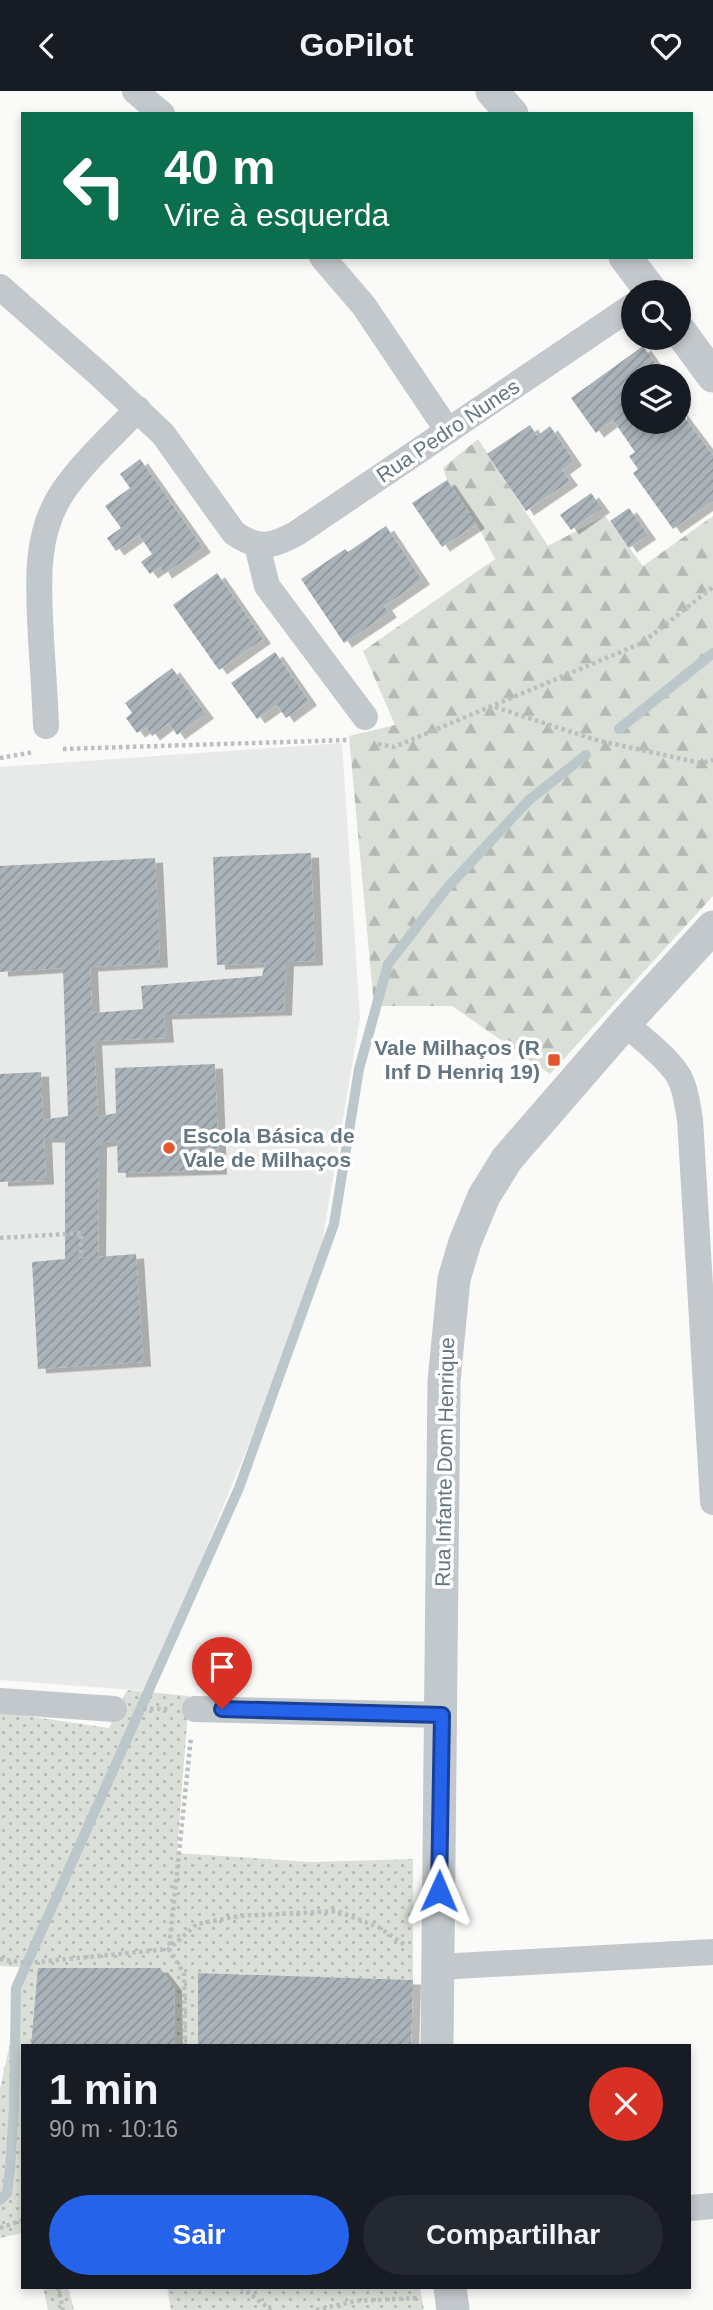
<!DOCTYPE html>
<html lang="pt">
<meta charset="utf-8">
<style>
body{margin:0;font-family:Helvetica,sans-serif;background:#242831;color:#f1f3f6;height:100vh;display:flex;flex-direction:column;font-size:26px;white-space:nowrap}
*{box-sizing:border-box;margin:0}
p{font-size:23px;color:#9ea1a6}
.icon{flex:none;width:38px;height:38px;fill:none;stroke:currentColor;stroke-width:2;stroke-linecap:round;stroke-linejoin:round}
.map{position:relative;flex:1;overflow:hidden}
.drawer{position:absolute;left:21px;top:1953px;width:670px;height:245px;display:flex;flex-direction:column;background:#171b24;border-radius:0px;box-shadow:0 4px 10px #0003}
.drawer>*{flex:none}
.guide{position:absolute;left:21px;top:21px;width:672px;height:147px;border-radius:0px;box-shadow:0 4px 10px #0003;background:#0b6e4f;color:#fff;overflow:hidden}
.fabs{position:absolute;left:621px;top:189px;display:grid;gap:14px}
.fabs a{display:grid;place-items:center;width:70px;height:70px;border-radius:50%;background:#171b24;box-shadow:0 4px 10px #0003;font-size:35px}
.pin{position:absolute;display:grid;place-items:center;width:60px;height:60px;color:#fff;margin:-72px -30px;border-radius:50% 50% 50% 0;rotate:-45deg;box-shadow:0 0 7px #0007}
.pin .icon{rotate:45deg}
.me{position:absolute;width:77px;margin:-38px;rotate:1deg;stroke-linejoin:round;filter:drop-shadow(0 0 5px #0008)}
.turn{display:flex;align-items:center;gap:24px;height:147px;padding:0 28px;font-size:32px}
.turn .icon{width:91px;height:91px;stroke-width:2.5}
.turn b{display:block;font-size:49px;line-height:60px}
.round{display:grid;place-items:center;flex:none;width:74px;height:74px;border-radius:37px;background:#242831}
.head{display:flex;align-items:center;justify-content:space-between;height:119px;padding:0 28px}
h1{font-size:42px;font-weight:700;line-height:52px}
.primary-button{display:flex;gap:14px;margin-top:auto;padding:14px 28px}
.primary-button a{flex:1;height:80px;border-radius:42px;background:#2563eb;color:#fff;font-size:28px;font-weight:700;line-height:80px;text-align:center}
.primary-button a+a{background:#242831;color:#f1f3f6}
header{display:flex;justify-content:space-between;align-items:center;height:91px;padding:0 28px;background:#171b24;font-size:32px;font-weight:700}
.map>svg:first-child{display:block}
.built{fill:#e8e9e9}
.green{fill:url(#green-dots)}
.forest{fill:url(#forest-firs)}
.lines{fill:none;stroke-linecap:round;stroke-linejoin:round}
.stream{stroke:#bbc7cb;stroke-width:10}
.building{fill:url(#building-hatch);filter:url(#shadow)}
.path{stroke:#bbbfc2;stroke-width:4.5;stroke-dasharray:3.5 3.5;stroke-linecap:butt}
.minor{stroke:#c3c8cc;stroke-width:26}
.tertiary{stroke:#c3c8cc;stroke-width:33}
.route-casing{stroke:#184099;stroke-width:18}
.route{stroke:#2563eb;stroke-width:12}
.poi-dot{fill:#e4572e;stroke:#fff;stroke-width:2.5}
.labels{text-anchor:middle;stroke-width:7;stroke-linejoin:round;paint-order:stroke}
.street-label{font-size:21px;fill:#657683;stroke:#fff}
.poi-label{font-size:21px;font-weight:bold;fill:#657683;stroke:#fff;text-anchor:end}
</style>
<header><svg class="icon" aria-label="back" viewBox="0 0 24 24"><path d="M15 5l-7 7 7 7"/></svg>GoPilot<svg class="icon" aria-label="heart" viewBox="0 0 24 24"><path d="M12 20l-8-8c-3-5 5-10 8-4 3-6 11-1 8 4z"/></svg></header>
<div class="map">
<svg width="713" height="2219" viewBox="0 0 713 2219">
<defs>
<pattern id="green-dots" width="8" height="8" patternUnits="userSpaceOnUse" patternTransform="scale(1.75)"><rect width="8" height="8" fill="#dadfd7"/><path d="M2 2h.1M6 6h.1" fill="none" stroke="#b4b9b4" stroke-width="1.8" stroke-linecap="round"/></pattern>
<pattern id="forest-firs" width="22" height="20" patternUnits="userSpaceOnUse" patternTransform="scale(1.75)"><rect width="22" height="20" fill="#dadfd7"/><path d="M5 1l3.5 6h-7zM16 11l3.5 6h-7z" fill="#b4b9b4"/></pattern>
<pattern id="building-hatch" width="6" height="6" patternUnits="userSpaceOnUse" patternTransform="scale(1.75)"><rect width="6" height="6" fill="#aab3b9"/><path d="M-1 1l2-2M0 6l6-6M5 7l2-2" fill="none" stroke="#8e969c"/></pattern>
<filter id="shadow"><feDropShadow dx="8" dy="4.5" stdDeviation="0" flood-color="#0004"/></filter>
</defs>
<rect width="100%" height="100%" fill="#fafaf8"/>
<path class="built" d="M342 652 360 927 316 1188 148 1600 0 1589V676Z"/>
<g class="green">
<path d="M127 1599 189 1605 177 1762 312 1771 413 1768V1889L198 1882V1955H23V2142L0 2147V1997L11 1948 19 1876 0 1875V1621L109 1637Z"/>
<path d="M43 2196H68L74 2219H48Z"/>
<path d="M167 2196H420L424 2219H171Z"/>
</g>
<path class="forest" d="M478 348 548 455 605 425 643 475 713 425V805L550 983 452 915H374L349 645 395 634 363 560 495 468 477 433 447 389 443 377Z"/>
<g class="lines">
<g class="stream">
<path d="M619 638 713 562"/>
<path d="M0 2109 7 2102 10 2077 14 2016 16 1897 239 1397 334 1133 359 978 388 873 447 797 529 709 586 664"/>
</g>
</g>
<g class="building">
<path d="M643 255 664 285H634V331H679V319L713 364V410L673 438 633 382 638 378 629 365 635 361 613 329 596 342 571 307Z"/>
<path d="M530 334 537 345 550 335 574 370 562 379 570 390 526 420 487 363Z"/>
<path d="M140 368 203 457 164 483 160 476 150 483 141 471 152 463 139 444 116 460 107 447 121 437 105 415 130 397 120 383Z"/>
<path d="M447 389 477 433 442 456 412 412Z"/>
<path d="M591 402 602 417 571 439 560 424Z"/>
<path d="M629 417 648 444 629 457 610 430Z"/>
<path d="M386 435 422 489 384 515 389 522 344 552 301 488 345 458 348 461Z"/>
<path d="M217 482 263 548 219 579 173 514Z"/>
<path d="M275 561 309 610 286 627 277 614 257 628 231 592Z"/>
<path d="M172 577 206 623 177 644 169 632 152 645 146 636 137 642 126 627 132 622 125 612Z"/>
<path d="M311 762 315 870 286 871 284 920 164 924 166 947 94 950 98 1026 116 1022 115 977 215 973 219 1079 118 1082 117 1049 99 1052 98 1166 136 1163 143 1271 38 1278 32 1171 65 1168V1047H44L46 1089 0 1091V983L41 981 43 1029 68 1025 63 877 0 881V775L155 767 160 872 90 876 92 922 143 918 141 895 262 885 265 872 217 874 213 766Z"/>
<path d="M38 1877H160L174 1895 175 1955H31Z"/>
<path d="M198 1882 413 1889 411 1955H198Z"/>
</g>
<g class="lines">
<g class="path">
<path d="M495 616 596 649 701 672 713 669"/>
<path d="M378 653 394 656 642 552 713 496"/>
<path d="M63 658 348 649"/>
<path d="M0 667 34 661"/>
<path d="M0 1147 81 1142V1167"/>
<path d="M143 1618H169"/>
<path d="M0 1868 28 1872 169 1858 197 1833 239 1825 337 1820 378 1836 405 1854"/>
<path d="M185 1955 184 1883 169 1858 191 1646"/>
<path d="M0 2137 23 2129"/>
<path d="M58 2196 63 2219"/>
<path d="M241 2196 271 2219"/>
<path d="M316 2219 356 2210 419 2207"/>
</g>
<g class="minor">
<path d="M135 0 162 23"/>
<path d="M322 166 364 215 448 340"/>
<path d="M0 196 100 284 163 343 234 442C258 459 272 456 297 442L634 214"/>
<path d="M257 454 267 495 365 626"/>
<path d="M46 635C45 607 43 578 41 549 39 499 33 446 62 402 83 371 112 345 138 318"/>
<path d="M625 932C642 948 665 964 678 984 686 997 687 1013 690 1028L713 1411"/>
<path d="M0 1610 114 1618"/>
<path d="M195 1618 442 1624"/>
<path d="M438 1876 713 1861"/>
<path d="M690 2117 713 2115"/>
</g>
<g class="tertiary">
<path d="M492 0 512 23"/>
<path d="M625 166 652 201"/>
<path d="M679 239 713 285"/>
<path d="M437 1955 444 1290 454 1188 465 1151 484 1105 507 1068 625 932 713 836"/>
<path d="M450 2196 453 2219"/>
</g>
</g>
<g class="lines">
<g class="route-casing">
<path id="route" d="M222 1618 442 1624 439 1800"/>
</g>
<use href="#route" class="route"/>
</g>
<g class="poi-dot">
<rect x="547" y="962" width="14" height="14" rx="3.5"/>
<circle cx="169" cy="1057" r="7"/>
</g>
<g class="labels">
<g class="street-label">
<text transform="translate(448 340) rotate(-34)" y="7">Rua Pedro Nunes</text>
<text transform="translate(445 1371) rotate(-89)" y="7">Rua Infante Dom Henrique</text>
</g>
<g class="poi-label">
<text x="540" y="964">Vale Milhaços (R<tspan x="540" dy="24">Inf D Henriq 19)</tspan></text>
<text x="183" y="1052" text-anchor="start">Escola Básica de<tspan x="183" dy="24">Vale de Milhaços</tspan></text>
</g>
</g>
</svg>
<div class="fabs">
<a><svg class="icon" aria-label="search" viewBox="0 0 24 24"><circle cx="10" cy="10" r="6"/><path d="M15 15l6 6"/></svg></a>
<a><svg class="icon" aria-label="layers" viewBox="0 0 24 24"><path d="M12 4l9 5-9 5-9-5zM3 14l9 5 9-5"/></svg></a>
</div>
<div class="pin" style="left:222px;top:1618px;background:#d93025"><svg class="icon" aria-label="arrive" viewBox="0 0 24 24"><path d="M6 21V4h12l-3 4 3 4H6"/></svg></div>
<svg class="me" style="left:439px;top:1800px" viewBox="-20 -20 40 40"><path d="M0-17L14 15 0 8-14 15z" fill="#2563eb" stroke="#fff" stroke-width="4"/></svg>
<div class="guide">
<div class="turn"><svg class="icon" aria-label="left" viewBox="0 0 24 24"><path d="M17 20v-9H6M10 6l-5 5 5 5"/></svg><div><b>40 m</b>Vire à esquerda</div></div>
</div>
<section class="drawer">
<div class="head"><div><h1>1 min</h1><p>90 m · 10:16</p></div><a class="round" style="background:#d93025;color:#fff"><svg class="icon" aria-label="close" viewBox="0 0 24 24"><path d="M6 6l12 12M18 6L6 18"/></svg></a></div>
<div class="primary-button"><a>Sair</a><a>Compartilhar</a></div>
</section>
</div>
